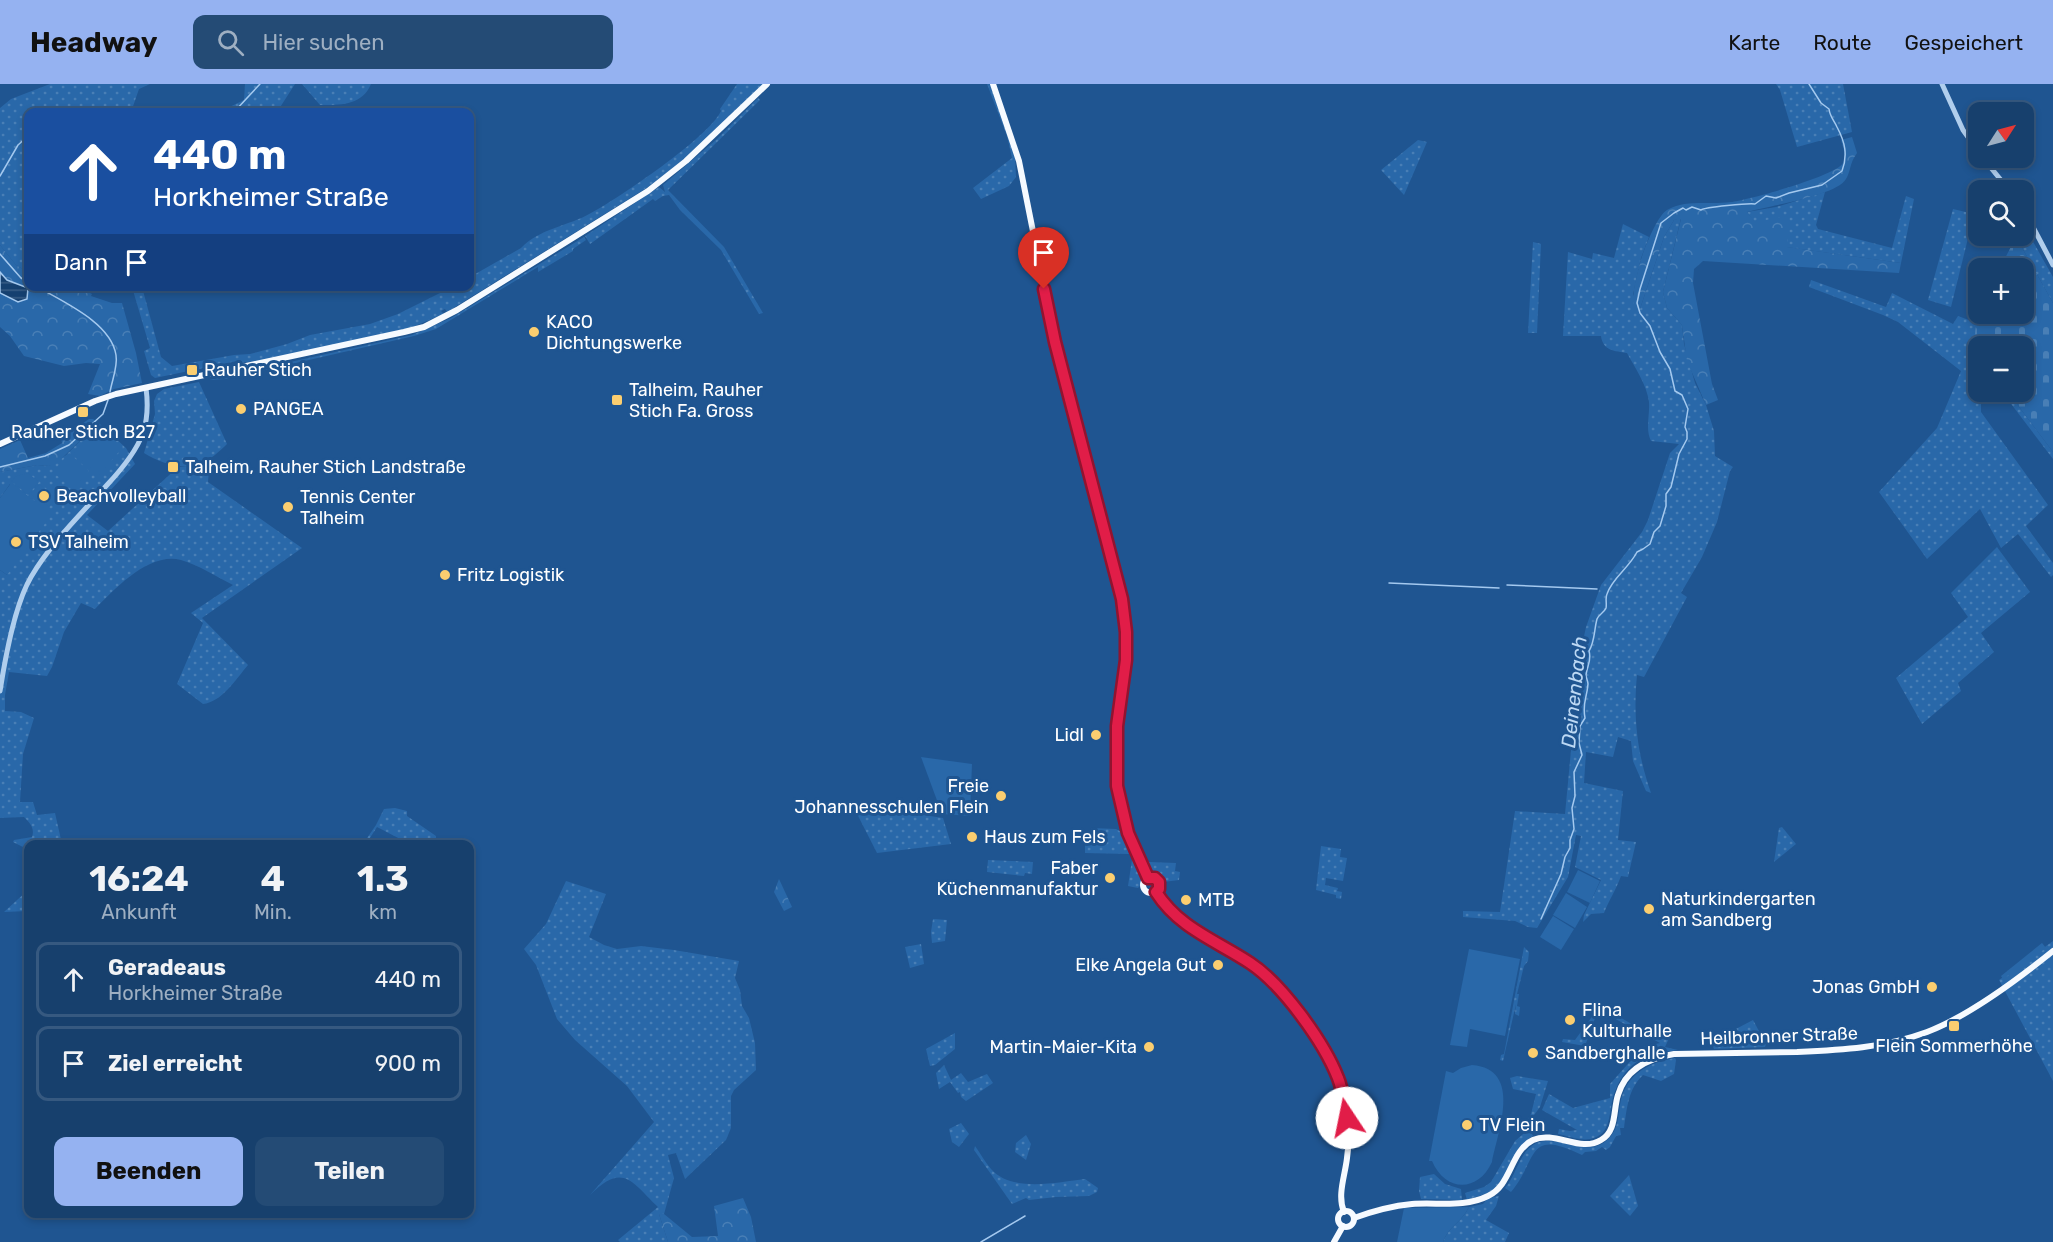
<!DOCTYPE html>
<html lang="de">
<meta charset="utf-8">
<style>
body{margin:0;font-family:Rubik,sans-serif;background:#244b75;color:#f1f3f6;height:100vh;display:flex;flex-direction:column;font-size:22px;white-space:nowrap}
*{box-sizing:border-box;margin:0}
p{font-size:20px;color:#9eafc2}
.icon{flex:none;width:33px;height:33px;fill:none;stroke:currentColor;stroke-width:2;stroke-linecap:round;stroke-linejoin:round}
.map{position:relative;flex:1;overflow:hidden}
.details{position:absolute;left:24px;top:756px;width:450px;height:378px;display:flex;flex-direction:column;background:#17406d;border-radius:12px;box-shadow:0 3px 9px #0003,0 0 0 2px #365980}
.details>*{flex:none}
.top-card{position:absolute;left:24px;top:24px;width:450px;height:183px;border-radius:12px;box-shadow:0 3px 9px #0003,0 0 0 2px #365980;background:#1a4fa0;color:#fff;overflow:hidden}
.needle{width:39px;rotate:54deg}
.buttons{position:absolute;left:1968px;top:18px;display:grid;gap:12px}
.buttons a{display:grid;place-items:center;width:66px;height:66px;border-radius:12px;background:#17406d;box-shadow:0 3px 9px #0003,0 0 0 2px #365980;font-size:30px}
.pin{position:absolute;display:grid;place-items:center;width:51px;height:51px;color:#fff;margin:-62px -26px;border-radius:50% 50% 50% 0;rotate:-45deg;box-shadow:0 0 6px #0007}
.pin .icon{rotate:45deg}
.me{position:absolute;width:66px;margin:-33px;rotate:349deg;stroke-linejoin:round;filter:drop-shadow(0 0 4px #0008)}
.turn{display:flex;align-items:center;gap:21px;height:126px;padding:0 30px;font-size:27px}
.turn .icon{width:78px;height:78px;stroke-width:2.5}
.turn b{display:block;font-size:42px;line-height:51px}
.then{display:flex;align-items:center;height:57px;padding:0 30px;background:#0003;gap:12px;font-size:22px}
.eta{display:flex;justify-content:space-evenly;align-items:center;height:102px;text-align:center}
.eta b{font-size:36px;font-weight:700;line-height:42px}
.button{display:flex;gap:12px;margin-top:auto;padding:12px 30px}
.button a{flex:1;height:69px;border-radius:12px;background:#95b2f1;color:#111;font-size:24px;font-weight:700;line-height:69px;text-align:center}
.button a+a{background:#244b75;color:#f1f3f6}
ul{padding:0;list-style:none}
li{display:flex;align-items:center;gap:18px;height:75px;margin:0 12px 9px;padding:0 18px;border:3px solid #365980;border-radius:12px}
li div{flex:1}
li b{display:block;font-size:22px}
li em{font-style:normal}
header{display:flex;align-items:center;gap:36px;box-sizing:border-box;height:84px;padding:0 30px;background:#95b2f1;color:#111}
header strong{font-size:28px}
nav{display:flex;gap:33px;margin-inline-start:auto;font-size:21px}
.search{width:420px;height:54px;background:#244b75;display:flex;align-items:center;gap:15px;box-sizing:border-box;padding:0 21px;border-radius:12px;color:#9eafc2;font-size:22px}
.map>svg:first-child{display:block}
.grass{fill:url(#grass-dots)}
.forest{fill:url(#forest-crowns)}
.cemetery{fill:url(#cemetery-stones)}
.park{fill:#2968a9}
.water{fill:url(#water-rules);stroke:#a4c9ef;stroke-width:1.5}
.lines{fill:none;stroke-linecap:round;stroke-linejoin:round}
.stream{stroke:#a4c9ef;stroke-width:1.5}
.minor{stroke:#b0ceed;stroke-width:5}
.major{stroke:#f6faff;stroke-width:6}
.route-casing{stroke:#92132f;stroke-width:15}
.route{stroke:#e11d48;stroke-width:10}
.poi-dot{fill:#fbce70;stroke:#1f5591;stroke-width:2}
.labels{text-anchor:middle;stroke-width:6;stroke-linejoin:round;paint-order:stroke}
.poi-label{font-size:18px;fill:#fff;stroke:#1f5591;text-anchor:start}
.street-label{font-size:18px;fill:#fff;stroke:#1f5591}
.water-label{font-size:20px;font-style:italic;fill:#bcd8f4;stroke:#1f5591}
</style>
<header>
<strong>Headway</strong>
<div class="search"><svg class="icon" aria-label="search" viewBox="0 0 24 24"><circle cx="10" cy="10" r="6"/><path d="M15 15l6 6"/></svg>Hier suchen</div>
<nav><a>Karte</a><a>Route</a><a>Gespeichert</a></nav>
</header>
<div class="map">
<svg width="2053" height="1158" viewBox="0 0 2053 1158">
<defs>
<pattern id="grass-dots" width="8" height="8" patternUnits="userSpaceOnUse" patternTransform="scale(1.5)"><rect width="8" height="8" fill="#2968a9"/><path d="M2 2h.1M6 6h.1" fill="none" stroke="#497fb6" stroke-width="1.8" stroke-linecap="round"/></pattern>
<pattern id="forest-crowns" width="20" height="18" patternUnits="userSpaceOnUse" patternTransform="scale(1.5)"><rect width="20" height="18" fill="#2968a9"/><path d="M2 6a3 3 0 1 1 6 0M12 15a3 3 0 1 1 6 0" fill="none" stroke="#497fb6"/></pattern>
<pattern id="cemetery-stones" width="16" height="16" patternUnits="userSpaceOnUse" patternTransform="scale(1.5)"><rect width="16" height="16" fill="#2968a9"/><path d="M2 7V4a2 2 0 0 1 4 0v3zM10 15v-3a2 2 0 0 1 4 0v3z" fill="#497fb6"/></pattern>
<pattern id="water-rules" width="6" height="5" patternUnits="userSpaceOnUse" patternTransform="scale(1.5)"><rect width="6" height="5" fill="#154070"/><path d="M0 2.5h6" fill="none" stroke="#385d85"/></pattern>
</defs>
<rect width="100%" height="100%" fill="#1f5591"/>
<g class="grass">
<path d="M50 0H150L139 5 131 28H28V188L16 181 0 161V24L11 15Z"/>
<path d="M245 0H295L277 28H219L244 16Z"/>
<path d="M302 0H371C362 22 339 21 320 21Z"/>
<path d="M737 0H763L687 73 648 103 447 228 445 225 441 227 444 230 410 244 259 277 237 279V277L155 294 151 291 144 267 150 264 132 203H142L161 273 172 282 234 271 250 270 287 260 310 251 370 240 398 230 452 203 470 202V193L521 164C540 144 569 142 591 129 619 114 709 53 721 27L720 25Z"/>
<path d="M987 0H990L1015 73 1016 93 1009 102 981 115 973 104 1012 74 1007 52Z"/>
<path d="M1776 0H1843L1852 48 1797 63 1780 6Z"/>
<path d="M758 14 760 16 668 106 724 163 763 229 759 230 721 166 680 126 669 111 663 112 655 117 653 115 590 160 585 152 659 103 665 108 663 101 717 55Z"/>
<path d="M1418 56 1427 58 1404 111 1381 86Z"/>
<path d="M1825 108 1816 141 1818 145 1892 164 1906 112 1914 115 1901 179 1786 163 1755 139 1747 128 1776 123Z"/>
<path d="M1953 125 1974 130 1951 223 1928 216Z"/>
<path d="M1681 134 1663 208 1667 224 1682 241 1684 260 1695 299 1706 321 1714 347 1715 372 1733 383 1730 387 1717 438 1702 473 1681 509 1687 513 1644 593 1637 591C1633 633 1637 669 1651 709L1646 707 1633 677 1631 657 1618 653 1613 673 1586 668 1584 699 1623 707 1618 756 1636 758 1628 793 1621 792C1616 806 1609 816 1604 829L1591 830 1583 838 1584 831 1601 796 1575 783 1581 752 1576 751 1568 793 1537 844 1528 843 1515 837 1463 833V827L1500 828 1515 727 1565 730 1580 571 1586 543 1601 501 1642 448 1648 436 1670 369 1679 360 1651 357C1645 344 1650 332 1649 318 1647 301 1635 284 1627 269 1615 267 1603 267 1601 252H1563L1568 168 1592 175 1593 169 1614 174 1623 140 1649 153 1641 174 1633 210 1640 225 1664 153 1674 136Z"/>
<path d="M2024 144 2027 147 2053 193V219L2016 153 2017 152H2024Z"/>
<path d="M584 153 586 156 573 165V167L538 188V183L436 245 414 252 225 295 209 296 412 251 451 234Z"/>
<path d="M1533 158 1541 160 1537 249H1528Z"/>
<path d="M1811 196 1886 223 1892 209 1953 240 1958 232 1977 239 1975 258 1978 263V308H1981V328L2048 421 2026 442 2053 479V491L2051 493 2018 450 2001 464 1980 425 1927 475 1879 408 1937 344 1961 287 1898 238 1883 231 1809 203Z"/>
<path d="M199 298 227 360C220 367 210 376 200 380 182 386 160 379 144 369L155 330 154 317 157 310 164 305Z"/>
<path d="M2002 308H2008L2053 368V375Z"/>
<path d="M101 341 126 364 135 380 87 431 108 447 178 383 200 381 210 375 208 398 302 464 202 534 248 581C236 595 222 618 203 620L177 600 203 539 191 529 233 501C217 493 199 481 181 476 149 468 116 504 95 525L81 519 64 548 52 583 47 592 9 588 5 611V627L21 628 34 634 23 670 20 718H33L37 731 55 729 62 760H28V771L25 764 13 758 14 756 32 753C35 744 30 739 24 733L0 734V486L7 491 10 400 0 414V388L37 381 49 382 66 371 89 348Z"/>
<path d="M1997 463 2030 508 1981 549 1994 568 1958 599 1961 607 1922 640 1896 594 1968 533 1951 509Z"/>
<path d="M852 720 943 734 951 760 877 769Z"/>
<path d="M395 724 407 727V732L436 752V757C413 766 398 753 377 743L366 760H363L376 741 384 725Z"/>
<path d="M1782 743 1796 760 1774 778 1779 744Z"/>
<path d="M1091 744 1116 745 1123 749 1129 770 1085 769V748H1091Z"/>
<path d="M1132 749 1139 767 1149 778 1176 779 1175 787 1180 788 1179 796 1163 798C1159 793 1155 793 1151 789 1141 780 1136 761 1132 749Z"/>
<path d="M1321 762 1341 765 1340 773 1347 774 1343 797 1326 794 1325 801 1338 804 1337 807 1342 808 1341 815 1336 814V811L1316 806Z"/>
<path d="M988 776 1033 778 1032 790 1025 789 1024 792 987 788Z"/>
<path d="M1132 776C1140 782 1147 795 1138 804L1128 802Z"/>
<path d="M566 797 606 810 589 853 604 861 617 865 641 862 674 866 739 877 735 894 740 906 742 922 749 934 755 959 756 986 734 1006 731 1012V1044L726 1056 685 1095 676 1069 668 1071 674 1094 664 1130H659L668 1158H620L618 1156 658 1123C631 1097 623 1078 590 1111L654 1038 627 1002 575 956 557 935 536 881 524 865 546 840Z"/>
<path d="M28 806V827L4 828Z"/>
<path d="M933 835 947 836 945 857 932 859 931 848Z"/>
<path d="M2053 857V997L1999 896Z"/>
<path d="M921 860 924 880 910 884 905 863Z"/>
<path d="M1524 863 1529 868 1528 877 1524 882 1517 910H1519L1517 922 1520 923 1519 932 1515 930 1516 920 1503 977 1500 976 1501 971 1504 970Z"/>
<path d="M1597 921 1599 923 1585 962 1562 958 1563 955 1575 956 1591 934Z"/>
<path d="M1602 922C1620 932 1650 956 1671 950L1665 963 1678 966C1665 968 1649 969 1638 977 1626 985 1618 997 1614 1010 1608 1027 1613 1051 1590 1055 1580 1057 1568 1052 1558 1050L1559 1045 1570 1047 1577 1046 1542 1026 1549 1010 1573 1024 1610 1014V1000L1618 991 1643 963 1660 959 1610 932 1606 934 1600 933Z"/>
<path d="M1753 936 1766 960 1765 963 1714 965 1711 958Z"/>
<path d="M955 949V965L935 981 930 982 926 965Z"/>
<path d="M1675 974 1676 976 1674 990 1661 997 1643 991C1628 1005 1627 1024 1624 1044H1620L1621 1051 1616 1052 1610 1063 1606 1066 1602 1063 1596 1067 1585 1068 1582 1071C1526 1044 1539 1074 1511 1108L1505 1104C1516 1091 1519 1070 1533 1061 1556 1047 1586 1077 1608 1055 1618 1046 1618 1034 1620 1021 1625 991 1647 979 1675 974Z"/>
<path d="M944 981 951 996 961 989 968 998 987 990 993 999 966 1017 961 1013 960 1008 958 1009 950 998 939 1005 936 989Z"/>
<path d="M1517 992 1548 997 1540 1023 1523 1046 1522 1044 1531 1030 1536 1010 1513 1005 1510 994Z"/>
<path d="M961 1039 969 1050 959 1063 952 1058 949 1045Z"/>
<path d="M1529 1045 1533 1052C1509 1066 1514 1085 1498 1102 1490 1110 1477 1112 1467 1116L1465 1109 1484 1103 1491 1098 1515 1057Z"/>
<path d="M1026 1051 1031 1060 1026 1076 1015 1068 1016 1059Z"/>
<path d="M975 1062C980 1069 985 1078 991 1085 1012 1109 1058 1098 1085 1095L1098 1104 1097 1108 1089 1112 1056 1113 1029 1116 1026 1114 1012 1120 974 1066Z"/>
<path d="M1434 1090 1445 1100 1461 1105 1462 1116 1421 1115 1419 1107 1420 1093Z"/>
<path d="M1629 1091 1638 1122 1630 1132 1610 1112Z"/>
<path d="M1499 1112 1496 1122 1486 1136 1509 1149 1505 1158H1443C1449 1142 1461 1139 1469 1123L1483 1120 1488 1114Z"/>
</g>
<g class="forest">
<path d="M1852 53 1857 69C1849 80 1851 87 1846 95 1836 112 1767 122 1747 128L1755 138 1789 132 1787 163 1901 179 1899 189 1703 177 1694 185 1693 199 1712 300 1718 316 1706 321 1687 277 1682 241 1667 224 1663 208 1681 135 1674 136 1664 153 1640 225 1636 228C1630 212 1636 196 1640 179 1643 167 1657 132 1667 126 1685 115 1711 121 1731 118 1748 116 1836 92 1843 79 1847 72 1843 63 1841 56Z"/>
<path d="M0 161 16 181 28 188V202L49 203 57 206 59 203H79L92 210 91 212 112 219H122L136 269 142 299 114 305 100 312 88 310 100 280 86 279 64 282 24 272 10 252 0 243Z"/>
<path d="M89 335H93L101 341 89 348 57 379 49 382 37 381 0 388V365L20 356 28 374 46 369 62 359 61 354Z"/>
<path d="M779 795 792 823 784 827 774 808Z"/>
<path d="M2042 859 2046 864 2003 895 2001 892Z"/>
<path d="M743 1114 751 1133 756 1158H668L659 1130H664L692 1153 718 1152 714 1122Z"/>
</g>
<path class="cemetery" d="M2016 153 2053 219V368L2008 308H2024V262L1978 263C1972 254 1976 240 1979 230H2024V184H2000Z"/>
<g class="park">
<path d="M103 347 123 363 99 391 74 369 90 350 96 355Z"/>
<path d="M69 369 89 387 73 405 53 388Z"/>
<path d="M28 389 39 398 28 411 11 397 17 392Z"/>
<path d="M11 399 52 430 7 491 0 486V414Z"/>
<path d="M39 400 56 413 49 423 31 410Z"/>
<path d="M921 673 972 680 970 732 942 730Z"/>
<path d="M1578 786 1600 797 1590 819 1567 808Z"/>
<path d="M1566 809 1587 823 1575 844 1553 831Z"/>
<path d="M1553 832 1574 845 1561 866 1540 853Z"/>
<path d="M1469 865 1520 875 1505 952 1470 945 1467 963 1450 961Z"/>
<path d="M1472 981C1523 985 1498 1047 1492 1078 1478 1109 1445 1108 1432 1077H1429L1446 987 1453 989 1461 984Z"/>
<path d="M1469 1123C1461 1139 1449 1142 1443 1158H1397L1404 1124Z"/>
</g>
<path class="water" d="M0 188 7 196 28 204 27 215 18 218 0 209Z"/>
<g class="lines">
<g class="stream">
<path d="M234 28 260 0"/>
<path d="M0 92 18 61 28 52"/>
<path d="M0 170 21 194 28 198"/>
<path d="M36 202C61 217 111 238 116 271 118 283 112 296 110 308"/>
<path d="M0 383 45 372 69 361 103 330 108 316"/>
<path d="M1389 499 1499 504"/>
<path d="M1507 501 1597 505"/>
<path d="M1541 835 1561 790 1565 773 1570 764V756L1574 745 1572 724 1575 712 1574 688 1582 671 1579 659 1580 642 1585 634C1582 619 1587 614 1588 600 1588 597 1586 594 1586 591 1587 582 1592 576 1589 567 1595 557 1594 546 1597 535 1599 530 1604 529 1606 524 1607 519 1605 514 1607 510 1612 494 1629 484 1637 468L1643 465 1650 460 1654 448 1660 442 1666 422V410L1671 403 1679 370 1687 355V348L1685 343 1688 325 1682 311 1675 307 1670 285 1660 268 1650 242 1640 229 1637 219 1640 205 1661 139 1674 129 1683 124 1686 126 1692 123 1701 126C1705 123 1749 119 1755 120L1766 112 1776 114 1789 109 1822 101 1842 87C1848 71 1845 58 1837 43 1834 36 1830 33 1829 25L1821 19 1809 0"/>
<path d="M981 1158 1025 1132"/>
</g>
<g class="minor">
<path d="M1942 0 1963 46 1978 67"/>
<path d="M1983 74 2009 106"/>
<path d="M2024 126 2053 181"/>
<path d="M0 607C5 575 15 520 31 493 51 459 81 430 107 401 121 386 136 368 143 349 148 334 148 319 146 304"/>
</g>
<g class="major">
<path d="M993 0 1019 77 1055 258 1122 515 1126 548V576L1117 643V702L1128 749 1148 794"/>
<path d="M0 360 95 317 116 310 404 248 424 243 457 226 648 107 686 77 767 0"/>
<circle cx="1151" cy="801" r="8"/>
<path d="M1156 808C1185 853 1227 858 1265 889 1288 907 1327 966 1338 993 1347 1018 1351 1048 1347 1074 1345 1092 1337 1111 1344 1128"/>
<circle cx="1346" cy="1135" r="8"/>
<path d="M1354 1134C1373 1127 1391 1122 1412 1120 1438 1118 1464 1124 1488 1112 1512 1101 1510 1067 1533 1056 1555 1046 1580 1069 1601 1056 1617 1047 1613 1026 1618 1011 1626 984 1649 974 1674 970 1715 969 1756 969 1797 968 1841 966 1884 964 1927 948 1969 932 2017 896 2053 867"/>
<path d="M1334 1158 1343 1142"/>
</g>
</g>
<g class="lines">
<g class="route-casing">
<path id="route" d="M1044 205 1055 258 1122 515 1126 548V576L1117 642V702L1128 749 1148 794H1155L1159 798V805L1156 808C1179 844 1215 856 1250 879 1282 900 1324 958 1338 994 1343 1006 1344 1020 1347 1034"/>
</g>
<use href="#route" class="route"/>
</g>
<g class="poi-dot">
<circle cx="534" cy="248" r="6"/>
<rect x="186" y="280" width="12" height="12" rx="3"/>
<rect x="611" y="310" width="12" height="12" rx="3"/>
<circle cx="241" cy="325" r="6"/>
<rect x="77" y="322" width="12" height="12" rx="3"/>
<rect x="167" y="377" width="12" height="12" rx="3"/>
<circle cx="44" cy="412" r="6"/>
<circle cx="288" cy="423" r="6"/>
<circle cx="16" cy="458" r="6"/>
<circle cx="445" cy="491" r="6"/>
<circle cx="1096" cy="651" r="6"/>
<circle cx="1001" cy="712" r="6"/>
<circle cx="972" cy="753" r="6"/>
<circle cx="1110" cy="794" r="6"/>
<circle cx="1186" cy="816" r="6"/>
<circle cx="1649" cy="825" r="6"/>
<circle cx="1218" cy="881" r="6"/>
<circle cx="1932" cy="903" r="6"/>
<circle cx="1570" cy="936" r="6"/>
<rect x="1948" y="936" width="12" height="12" rx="3"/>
<circle cx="1149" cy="963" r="6"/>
<circle cx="1533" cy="969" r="6"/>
<circle cx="1467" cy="1041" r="6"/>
</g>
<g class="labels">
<g class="poi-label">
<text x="546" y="244">KACO<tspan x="546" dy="21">Dichtungswerke</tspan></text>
<text x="204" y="292">Rauher Stich</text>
<text x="629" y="312">Talheim, Rauher<tspan x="629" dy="21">Stich Fa. Gross</tspan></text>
<text x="253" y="331">PANGEA</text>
<text x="83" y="354" text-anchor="middle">Rauher Stich B27</text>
<text x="185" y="389">Talheim, Rauher Stich Landstraße</text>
<text x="56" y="418">Beachvolleyball</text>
<text x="300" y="419">Tennis Center<tspan x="300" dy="21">Talheim</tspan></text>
<text x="28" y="464">TSV Talheim</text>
<text x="457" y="497">Fritz Logistik</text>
<text x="1084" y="657" text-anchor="end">Lidl</text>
<text x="989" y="708" text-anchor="end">Freie<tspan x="989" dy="21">Johannesschulen Flein</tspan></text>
<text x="984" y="759">Haus zum Fels</text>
<text x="1098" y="790" text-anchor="end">Faber<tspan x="1098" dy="21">Küchenmanufaktur</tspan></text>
<text x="1661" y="821">Naturkindergarten<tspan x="1661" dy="21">am Sandberg</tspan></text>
<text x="1198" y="822">MTB</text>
<text x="1206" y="887" text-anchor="end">Elke Angela Gut</text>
<text x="1920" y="909" text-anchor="end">Jonas GmbH</text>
<text x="1582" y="932">Flina<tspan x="1582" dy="21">Kulturhalle</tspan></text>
<text x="1954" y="968" text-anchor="middle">Flein Sommerhöhe</text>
<text x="1137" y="969" text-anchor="end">Martin-Maier-Kita</text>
<text x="1545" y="975">Sandberghalle</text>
<text x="1479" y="1047">TV Flein</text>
</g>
<g class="street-label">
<text transform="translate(1779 952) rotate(-2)" y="6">Heilbronner Straße</text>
</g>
<g class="water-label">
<text transform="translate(1574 608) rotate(-84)" y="7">Deinenbach</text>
</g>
</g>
</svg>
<div class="buttons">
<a><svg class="needle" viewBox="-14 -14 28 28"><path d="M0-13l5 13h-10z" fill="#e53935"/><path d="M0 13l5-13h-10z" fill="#9eafc2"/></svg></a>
<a><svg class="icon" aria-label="search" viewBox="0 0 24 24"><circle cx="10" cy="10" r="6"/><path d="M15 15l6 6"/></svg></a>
<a>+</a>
<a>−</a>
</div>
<div class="pin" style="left:1044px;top:205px;background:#d93025"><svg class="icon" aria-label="arrive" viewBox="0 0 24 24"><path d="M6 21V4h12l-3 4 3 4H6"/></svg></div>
<svg class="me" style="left:1347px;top:1034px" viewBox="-20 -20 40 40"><circle r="19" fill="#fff"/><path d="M0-13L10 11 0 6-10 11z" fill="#e11d48"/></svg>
<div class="top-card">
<div class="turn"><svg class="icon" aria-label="ahead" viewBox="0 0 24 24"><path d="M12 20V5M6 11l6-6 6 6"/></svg><div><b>440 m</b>Horkheimer Straße</div></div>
<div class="then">Dann<svg class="icon" aria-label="arrive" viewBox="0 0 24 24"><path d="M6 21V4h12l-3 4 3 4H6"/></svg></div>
</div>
<section class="details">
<div class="eta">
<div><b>16:24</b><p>Ankunft</p></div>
<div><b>4</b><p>Min.</p></div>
<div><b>1.3</b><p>km</p></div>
</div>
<ul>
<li><svg class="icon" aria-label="ahead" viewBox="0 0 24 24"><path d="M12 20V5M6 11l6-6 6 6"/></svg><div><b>Geradeaus</b><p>Horkheimer Straße</p></div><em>440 m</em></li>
<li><svg class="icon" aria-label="arrive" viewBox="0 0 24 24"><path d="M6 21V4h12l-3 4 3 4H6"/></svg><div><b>Ziel erreicht</b></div><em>900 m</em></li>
</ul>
<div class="button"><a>Beenden</a><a>Teilen</a></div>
</section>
</div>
